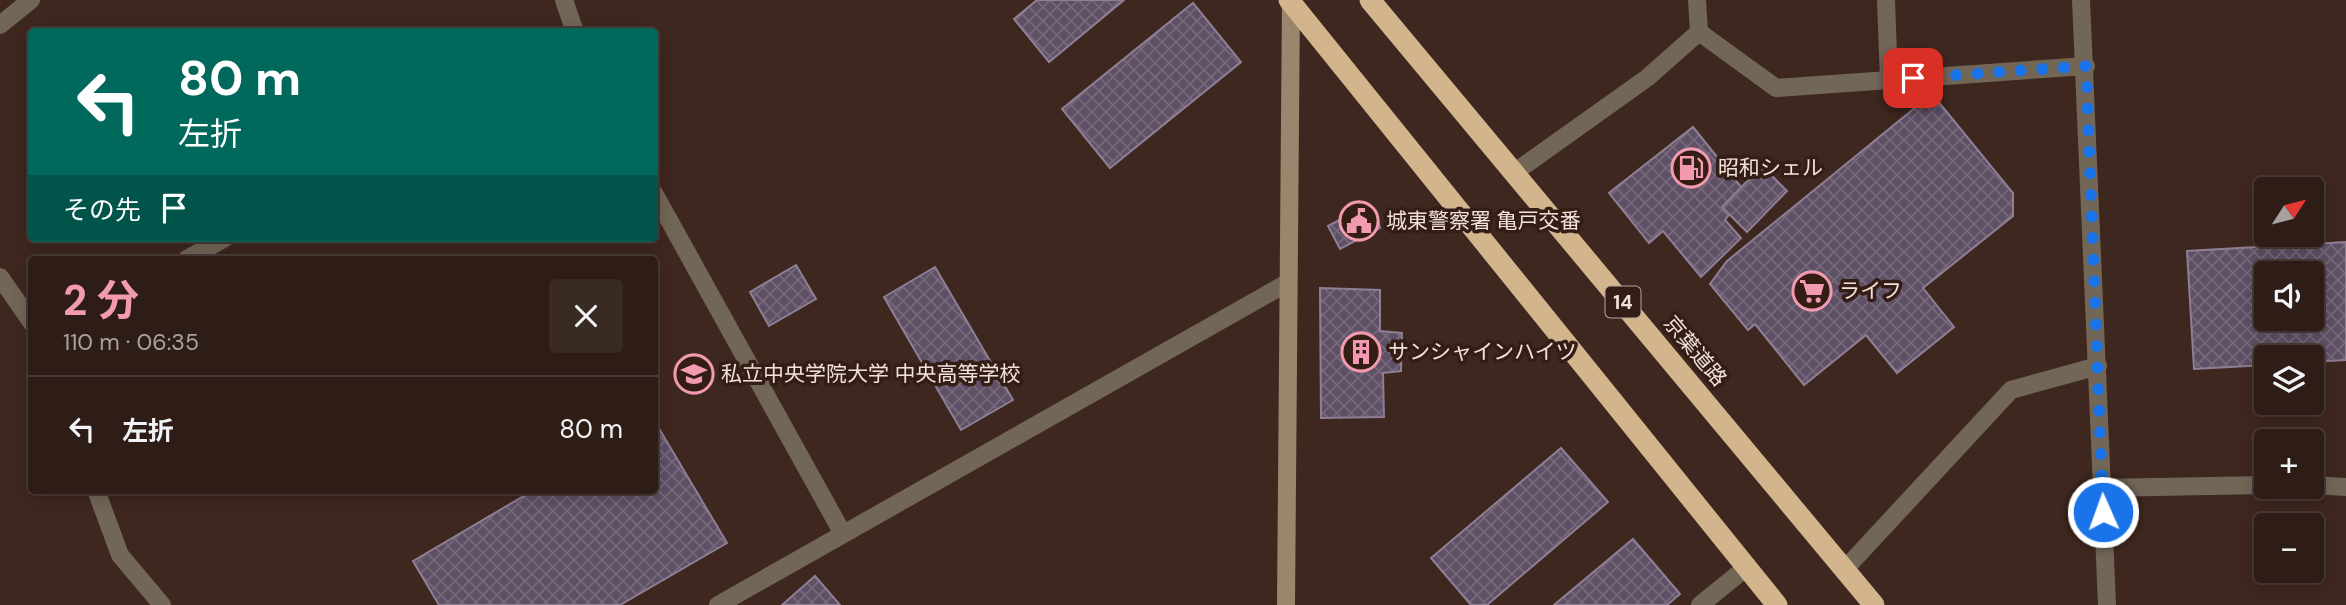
<!DOCTYPE html>
<html lang="ja">
<meta charset="utf-8">
<style>
body{margin:0;font-family:"DM Sans","Noto Sans JP",sans-serif;background:#3a2a24;color:#f1f3f6;height:100vh;display:flex;flex-direction:column;font-size:26px;white-space:nowrap}
*{box-sizing:border-box;margin:0}
p{font-size:23px;color:#a7a2a1}
.icon{flex:none;width:38px;height:38px;fill:none;stroke:currentColor;stroke-width:2;stroke-linecap:round;stroke-linejoin:round}
.map{position:relative;flex:1;overflow:hidden}
.details{position:absolute;left:28px;top:256px;width:630px;height:238px;display:flex;flex-direction:column;background:#2e1d17;border-radius:7px;box-shadow:0 4px 18px #0003,0 0 0 2px #493b36}
.details>*{flex:none}
.guide{position:absolute;left:28px;top:28px;width:630px;height:214px;border-radius:7px;box-shadow:0 4px 18px #0003,0 0 0 2px #493b36;background:#00695c;color:#fff;overflow:hidden}
.needle{width:46px;rotate:54deg}
.buttons{position:absolute;left:2254px;top:177px;display:grid;gap:14px}
.buttons a{display:grid;place-items:center;width:70px;height:70px;border-radius:7px;background:#2e1d17;box-shadow:0 4px 18px #0003,0 0 0 2px #493b36;font-size:35px}
.pin{position:absolute;display:grid;place-items:center;width:60px;height:60px;color:#fff;margin:-30px;border-radius:14px;box-shadow:0 4px 10px #0006}
.me{position:absolute;width:77px;margin:-38px;rotate:358deg;stroke-linejoin:round;filter:drop-shadow(0 0 5px #0008)}
.turn{display:flex;align-items:center;gap:24px;height:147px;padding:0 35px;font-size:32px}
.turn .icon{width:91px;height:91px;stroke-width:2.5}
.turn b{display:block;font-size:49px;line-height:60px}
.then{display:flex;align-items:center;height:66px;padding:0 35px;background:#0003;gap:14px;font-size:26px}
.round{display:grid;place-items:center;flex:none;width:74px;height:74px;border-radius:7px;background:#3a2a24}
.overview{display:flex;align-items:center;justify-content:space-between;height:119px;padding:0 35px}
h1{font-size:42px;font-weight:700;line-height:52px;color:#f29ab0}
ul{padding:0;list-style:none}
li{display:flex;align-items:center;gap:21px;height:105px;padding:0 35px;border-top:2px solid #493b36}
li div{flex:1}
li b{display:block;font-size:26px}
li em{font-style:normal}
.map>svg:first-child{display:block}
.building{fill:url(#building-cross-hatch);stroke:#8f7f96;stroke-width:2;fill-rule:evenodd}
.lines{fill:none;stroke-linecap:round;stroke-linejoin:round}
.lane{stroke:#726657;stroke-width:18}
.street{stroke:#726657;stroke-width:18}
.secondary{stroke:#99866d;stroke-width:18}
.highway{stroke:#d2b48d;stroke-width:21}
.route{stroke:#1a73e8;stroke-width:12;stroke-dasharray:0 21.6}
.labels{text-anchor:middle;stroke-width:7;stroke-linejoin:round;paint-order:stroke}
.shield{fill:#331d15;stroke:#b8a6a0;stroke-width:2}
.shield-label{font-size:19px;font-weight:bold;fill:#f1e1db}
.poi-label{font-size:21px;fill:#f1e1db;stroke:#331d15;text-anchor:start}
.street-label{font-size:21px;fill:#f1e1db;stroke:#331d15}
</style>
<div class="map">
<svg width="2346" height="605" viewBox="0 0 2346 605">
<defs>
<pattern id="building-cross-hatch" width="8" height="8" patternUnits="userSpaceOnUse" patternTransform="scale(1.75)"><rect width="8" height="8" fill="#5e5065"/><path d="M0 0l8 8M0 8l8-8" fill="none" stroke="#76697a"/></pattern>
</defs>
<rect width="100%" height="100%" fill="#3e271f"/>
<g class="building">
<path d="M1037 0H1124L1049 62 1014 19Z"/>
<path d="M1193 3 1241 62 1110 168 1062 109Z"/>
<path d="M1932 94 2013 193V216L1923 288 1954 327 1897 373 1866 335 1804 385 1755 324 1748 330 1710 284 1727 261Z"/>
<path d="M1693 127 1746 193 1725 220 1741 238 1701 277 1663 231 1649 243 1609 193Z"/>
<path d="M1762 166 1787 191 1747 232 1722 207Z"/>
<path d="M1364 202 1376 211 1380 228 1340 249 1328 226 1349 215 1354 206Z"/>
<path d="M2346 242V360L2312 362V357H2266V365L2194 369 2187 251ZM2266 273H2312V318H2266Z"/>
<path d="M796 265 816 299 769 326 750 292Z"/>
<path d="M935 267 1013 400 961 430 884 297Z"/>
<path d="M1320 288 1380 290V331L1402 333 1401 371 1383 373 1384 417 1321 418Z"/>
<path d="M654 420 727 543 620 605H439L413 561 534 490H654Z"/>
<path d="M1561 448 1608 502 1487 605H1471L1431 558Z"/>
<path d="M1633 539 1680 594 1667 605H1554Z"/>
<path d="M815 576 840 605H782Z"/>
</g>
<g class="lines">
<g class="lane">
<path d="M1886 0 1889 80"/>
<path d="M2312 485 2346 487"/>
<path d="M2102 488 2266 485"/>
<path d="M1700 605 1747 567"/>
</g>
<g class="street">
<path d="M564 0 575 32"/>
<path d="M2081 0 2107 605"/>
<path d="M0 25 31 0"/>
<path d="M1699 32 1776 88 2086 66"/>
<path d="M1515 172 1647 78 1699 32 1697 0"/>
<path d="M654 193 843 534"/>
<path d="M187 259 225 238"/>
<path d="M0 277 32 323"/>
<path d="M96 490 120 555 162 605"/>
<path d="M1845 569 2011 390 2098 366"/>
<path d="M718 605 1287 283"/>
</g>
<path class="secondary" d="M1286 605 1291 0"/>
<g class="highway">
<path d="M1289 0 1777 605"/>
<path d="M1370 0 1874 605"/>
</g>
</g>
<g class="lines">
<path class="route" d="M1913 78 2086 66 2103 512"/>
</g>
<defs>
<g id="fuel-ring" transform="scale(2.0125)"><circle r="9.5" fill="#331d15" stroke="#f29ab0" stroke-width="1.5"/><path d="M-5.5-6h7V0h2V4h1.3V-2.5L3-4.5l.8-.8L6-3V5H2.5V1h-1V6h-7ZM-4.2-4.7v3.2H.2V-4.7Z" fill="#f29ab0"/></g>
<g id="civic-ring" transform="scale(2.0125)"><circle r="9.5" fill="#331d15" stroke="#f29ab0" stroke-width="1.5"/><path d="M-.6-6.5H3V-4.5H.6V-3L4-1V1h2V6H-6V1h2V-1L-.6-3ZM-1.2 2.5V6h2.4V2.5Z" fill="#f29ab0"/></g>
<g id="supermarket-ring" transform="scale(2.0125)"><circle r="9.5" fill="#331d15" stroke="#f29ab0" stroke-width="1.5"/><path d="M-6-5.5h2.5l.6 2H6L4.5 2H-2.5L-4.4-4H-6ZM-1.5 3.2a1.3 1.3 0 1 0 .1 0ZM3 3.2a1.3 1.3 0 1 0 .1 0Z" fill="#f29ab0"/></g>
<g id="building-ring" transform="scale(2.0125)"><circle r="9.5" fill="#331d15" stroke="#f29ab0" stroke-width="1.5"/><path d="M-4-6H4V6H1V3H-1V6H-4ZM-2.5-4.3h1.7v1.8h-1.7ZM.8-4.3h1.7v1.8H.8ZM-2.5-1h1.7V.8h-1.7ZM.8-1h1.7V.8H.8Z" fill="#f29ab0"/></g>
<g id="school-ring" transform="scale(2.0125)"><circle r="9.5" fill="#331d15" stroke="#f29ab0" stroke-width="1.5"/><path d="M0-5L7-2L0 1L-7-2ZM-4 1L0 2.5L4 1V4Q0 6-4 4Z" fill="#f29ab0"/></g>
</defs>
<g fill-rule="evenodd">
<use href="#fuel-ring" x="1691" y="168"/>
<use href="#civic-ring" x="1359" y="221"/>
<use href="#supermarket-ring" x="1812" y="291"/>
<use href="#building-ring" x="1361" y="352"/>
<use href="#school-ring" x="694" y="374"/>
</g>
<g class="labels">
<rect class="shield" x="1605.5" y="286.5" width="35" height="31" rx="5"/>
<g class="shield-label">
<text x="1623" y="309">14</text>
</g>
<g class="poi-label">
<text x="1718" y="175">昭和シェル</text>
<text x="1386" y="228">城東警察署 亀戸交番</text>
<text x="1839" y="298">ライフ</text>
<text x="1388" y="359">サンシャインハイツ</text>
<text x="721" y="381">私立中央学院大学 中央高等学校</text>
</g>
<g class="street-label">
<text transform="translate(1695 351) rotate(50)" y="7">京葉道路</text>
</g>
</g>
</svg>
<div class="buttons">
<a><svg class="needle" viewBox="-14 -14 28 28"><path d="M0-13l5 13h-10z" fill="#e53935"/><path d="M0 13l5-13h-10z" fill="#a7a2a1"/></svg></a>
<a><svg class="icon" aria-label="sound" viewBox="0 0 24 24"><path d="M4 9h4l5-4v14l-5-4H4zM17 9q2 3 0 6"/></svg></a>
<a><svg class="icon" aria-label="layers" viewBox="0 0 24 24"><path d="M12 4l9 5-9 5-9-5zM3 14l9 5 9-5"/></svg></a>
<a>+</a>
<a>−</a>
</div>
<div class="pin" style="left:1913px;top:78px;background:#d93025"><svg class="icon" aria-label="arrive" viewBox="0 0 24 24"><path d="M6 21V4h12l-3 4 3 4H6"/></svg></div>
<svg class="me" style="left:2103px;top:512px" viewBox="-20 -20 40 40"><circle r="17" fill="#1a73e8" stroke="#fff" stroke-width="3"/><path d="M0-11L8 9 0 5-8 9z" fill="#fff"/></svg>
<div class="guide">
<div class="turn"><svg class="icon" aria-label="left" viewBox="0 0 24 24"><path d="M17 20v-9H6M10 6l-5 5 5 5"/></svg><div><b>80 m</b>左折</div></div>
<div class="then">その先<svg class="icon" aria-label="arrive" viewBox="0 0 24 24"><path d="M6 21V4h12l-3 4 3 4H6"/></svg></div>
</div>
<section class="details">
<div class="overview"><div><h1>2 分</h1><p>110 m · 06:35</p></div><a class="round"><svg class="icon" aria-label="close" viewBox="0 0 24 24"><path d="M6 6l12 12M18 6L6 18"/></svg></a></div>
<ul>
<li><svg class="icon" aria-label="left" viewBox="0 0 24 24"><path d="M17 20v-9H6M10 6l-5 5 5 5"/></svg><div><b>左折</b></div><em>80 m</em></li>
</ul>
</section>
</div>
